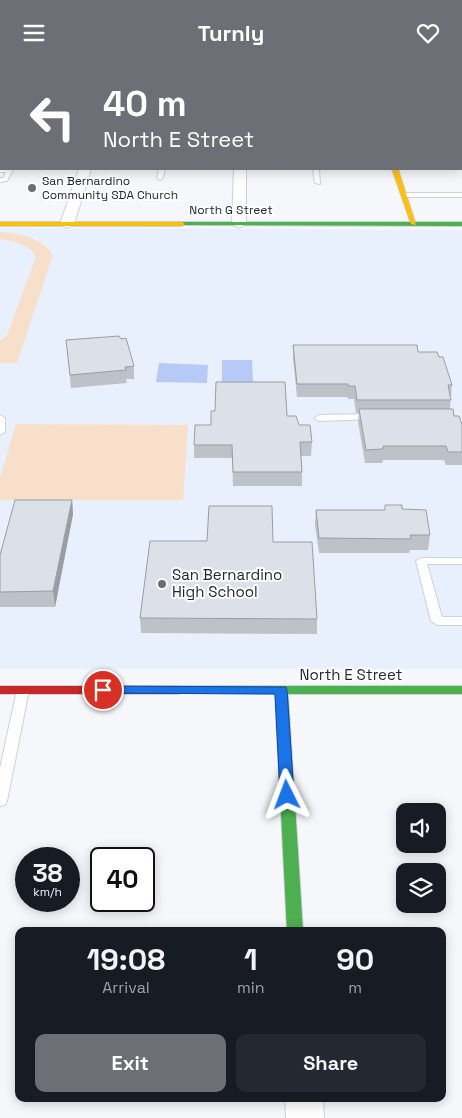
<!DOCTYPE html>
<style>
body{margin:0;font-family:"Space Grotesk",sans-serif;background:#242831;color:#f1f3f6;height:100vh;display:flex;flex-direction:column;font-size:19px;white-space:nowrap}
*{box-sizing:border-box;margin:0}
p{font-size:16px;color:#9ea1a6}
.icon{flex:none;width:28px;height:28px;fill:none;stroke:currentColor;stroke-width:2;stroke-linecap:round;stroke-linejoin:round}
.map{position:relative;flex:1;overflow:hidden}
.side{position:absolute;left:15px;top:862px;width:431px;height:175px;display:flex;flex-direction:column;background:#171b24;border-radius:10px;box-shadow:0 2px 12px #0003}
.side>*{flex:none}
.guide{position:absolute;left:0px;top:0px;width:462px;height:105px;box-shadow:0 2px 12px #0003;background:#6c6f75;color:#fff;overflow:hidden}
.buttons{position:absolute;left:396px;top:738px;display:grid;gap:10px}
.buttons a{display:grid;place-items:center;width:50px;height:50px;border-radius:10px;background:#171b24;box-shadow:0 2px 12px #0003;font-size:25px}
.speed{position:absolute;left:15px;top:782px;display:flex;gap:10px;font-size:25px;font-weight:700;text-align:center}
.speed>*{display:grid;place-content:center;width:65px;height:65px;border-radius:50%;background:#171b24;box-shadow:0 2px 12px #0003;line-height:1}
.speed small{font-size:12px;font-weight:400}
.speed .limit{border:2px solid #111;border-radius:8px;background:#fff;color:#111}
.pin{position:absolute;display:grid;place-items:center;width:42px;height:42px;color:#fff;margin:-21px;border:2px solid #fff;border-radius:50%;box-shadow:0 1px 5px #0007}
.me{position:absolute;width:55px;margin:-28px;rotate:357deg;stroke-linejoin:round;filter:drop-shadow(0 0 4px #0008)}
.turn{display:flex;align-items:center;gap:18px;height:105px;padding:0 20px;font-size:22px}
.turn .icon{width:65px;height:65px;stroke-width:2.5}
.turn b{display:block;font-size:35px;line-height:42px}
.eta{display:flex;justify-content:space-evenly;align-items:center;height:85px;text-align:center}
.eta b{font-size:30px;font-weight:800;line-height:35px}
.action{display:flex;gap:10px;margin-top:auto;padding:10px 20px}
.action a{flex:1;height:58px;border-radius:10px;background:#6c6f75;color:#fff;font-size:20px;font-weight:800;line-height:58px;text-align:center}
.action a+a{background:#242831;color:#f1f3f6}
header{display:flex;justify-content:space-between;align-items:center;height:65px;padding:0 20px;background:#6c6f75;color:#fff;font-size:22px;font-weight:800}
.map>svg:first-child{display:block}
.built{fill:#e9f0fd}
.green{fill:#f7dfca}
.water{fill:#b7caf7}
.lines{fill:none;stroke-linecap:round;stroke-linejoin:round}
.lane-casing{stroke:#ced1d6;stroke-width:2}
.street-casing{stroke:#ced1d6;stroke-width:2}
.fast-casing{stroke:#ced1d6;stroke-width:2}
.slow-casing{stroke:#ced1d6;stroke-width:2}
.jam-casing{stroke:#ced1d6;stroke-width:2}
.lane{fill:#fefefe;fill-rule:evenodd}
.street{fill:#fefefe;fill-rule:evenodd}
.fast{fill:#4caf50;fill-rule:evenodd}
.slow{fill:#ffc107;fill-rule:evenodd}
.jam{fill:#c62828;fill-rule:evenodd}
.wall{fill:#bdc1c8}
.shaded-wall{fill:#9a9da2}
.building{fill:#dce0e8;stroke:#9a9da2}
.route{fill:#1a73e8;stroke:#114b97}
.poi-dot{fill:#6c6f75;stroke:#fff;stroke-width:2}
.labels{text-anchor:middle;stroke-width:4;stroke-linejoin:round;paint-order:stroke}
.far-poi-label{font-size:12px;fill:#23262d;stroke:#fff;text-anchor:start}
.far-street-label{font-size:12px;fill:#23262d;stroke:#fff}
.poi-label{font-size:15px;fill:#23262d;stroke:#fff;text-anchor:start}
.street-label{font-size:15px;fill:#23262d;stroke:#fff}
</style>
<header><svg class="icon" aria-label="menu" viewBox="0 0 24 24"><path d="M4 6h16M4 12h16M4 18h16"/></svg>Turnly<svg class="icon" aria-label="heart" viewBox="0 0 24 24"><path d="M12 20l-8-8c-3-5 5-10 8-4 3-6 11-1 8 4z"/></svg></header>
<div class="map">
<svg width="462" height="1053" viewBox="0 0 462 1053">
<rect width="100%" height="100%" fill="#f5f7fb"/>
<path class="built" d="M0 163 462 165V604H0Z"/>
<g class="green">
<path d="M0 167C20 169 41 172 53 190L17 298H0V276L7 270 36 192C30 179 13 176 0 174Z"/>
<path d="M16 359 188 360 183 435H0V413Z"/>
</g>
<g class="water">
<path d="M222 295H252L253 318H222Z"/>
<path d="M159 298 208 300 207 318 156 317Z"/>
</g>
<g class="lines">
<g class="lane-casing">
<g id="lane">
<path d="M0 103 13 105 7 116 0 117V113H3L6 107H0Z"/>
<path d="M159 104H165L163 113 160 115 157 113Z"/>
<path d="M313 104H319L320 119 315 118Z"/>
<path d="M462 128V132H404L401 130 404 128Z"/>
<path d="M373 349 378 352 376 354 319 356 314 353 319 350Z"/>
<path d="M0 350 5 353V367L0 370Z"/>
<path d="M421 493H462V499H427L442 552H462V560H437L431 556 416 496Z"/>
<path d="M23 621 27 622 29 625 7 736 5 740 0 741V703L17 625 19 622Z"/>
</g>
</g>
<g class="street-casing">
<g id="street">
<path d="M79 104H91L74 159 67 163 60 159Z"/>
<path d="M234 104H246V159L239 163 232 159Z"/>
<path d="M285 1034H323L324 1053H286Z"/>
</g>
</g>
<g class="fast-casing">
<g id="fast">
<path d="M0 1H3L1 3H0Z"/>
<rect x="461" y="5" width="1" height="2"/>
<rect x="461" y="58" width="1" height="4"/>
<path d="M182 157H462V161L180 160 179 159Z"/>
<path d="M178 621H462V629H288L303 866H287L275 629 174 628 172 625 174 622Z"/>
</g>
</g>
<g class="slow-casing">
<g id="slow">
<path d="M392 104H398L416 160 411 159Z"/>
<path d="M0 157H182L185 159 182 161H0Z"/>
</g>
</g>
<g class="jam-casing">
<g id="jam">
<rect x="0" y="57" width="1" height="4"/>
<path d="M0 621H178L182 622 184 625 182 628 178 629H0Z"/>
</g>
</g>
<use href="#lane" class="lane"/>
<use href="#street" class="street"/>
<use href="#fast" class="fast"/>
<use href="#slow" class="slow"/>
<use href="#jam" class="jam"/>
</g>
<g class="wall">
<path d="M66 275 134 301V314H126L127 318 71 323Z"/>
<path d="M293 280 418 287 452 320 450 344 454 351 462 360V400H446L444 395H383L382 398H365L358 357 359 348H356L354 334H348L347 332H297L293 293Z"/>
<path d="M287 351 299 360 312 377 311 391H301L302 407V421H233L232 393H194V380L211 360Z"/>
<path d="M72 435 73 449 55 542H0V490Z"/>
<path d="M385 440 402 444 430 470 428 485H410L409 488H319L315 460 316 445H385Z"/>
<path d="M273 477 317 554V569L141 568 140 553Z"/>
</g>
<path class="shaded-wall" d="M72 435 73 449 55 542 53 526Z"/>
<g class="building">
<path d="M119 271 121 274 126 273 134 301 125 302 126 305 70 310 66 275Z"/>
<path d="M293 280H417L418 287H437L439 292H443L452 320H448L451 335H357L355 321H348V319H297Z"/>
<path d="M216 317H285L287 351H296L299 360H310L312 377H300L302 407H233L232 380H194L195 360H211V346H215Z"/>
<path d="M359 344H453L454 351H459L462 360V387H448L446 381H383V384L366 385Z"/>
<path d="M15 435H72L53 526 0 527V490Z"/>
<path d="M385 440H402V444L426 445 430 470H410L411 474 319 473 316 445H385Z"/>
<path d="M209 441H272L273 477H312L317 554 140 553 150 476H207Z"/>
</g>
<path class="route" d="M103 621 286 622 287 625 294 730 292 733H282L280 730 275 629 98 628 96 625 98 622Z"/>
<g class="poi-dot">
<circle cx="32" cy="123" r="5"/>
<circle cx="162" cy="519" r="5"/>
</g>
<g class="labels">
<g class="far-poi-label">
<text x="42" y="120">San Bernardino<tspan x="42" dy="14">Community SDA Church</tspan></text>
</g>
<g class="far-street-label">
<text x="231" y="149">North G Street</text>
</g>
<g class="poi-label">
<text x="172" y="515">San Bernardino<tspan x="172" dy="17">High School</tspan></text>
</g>
<g class="street-label">
<text x="351" y="615">North E Street</text>
</g>
</g>
</svg>
<div class="buttons">
<a><svg class="icon" aria-label="sound" viewBox="0 0 24 24"><path d="M4 9h4l5-4v14l-5-4H4zM17 9q2 3 0 6"/></svg></a>
<a><svg class="icon" aria-label="layers" viewBox="0 0 24 24"><path d="M12 4l9 5-9 5-9-5zM3 14l9 5 9-5"/></svg></a>
</div>
<div class="speed"><div>38<small>km/h</small></div><div class="limit">40</div></div>
<div class="pin" style="left:103px;top:625px;background:#d93025"><svg class="icon" aria-label="arrive" viewBox="0 0 24 24"><path d="M6 21V4h12l-3 4 3 4H6"/></svg></div>
<svg class="me" style="left:287px;top:730px" viewBox="-20 -20 40 40"><path d="M0-17L14 15 0 8-14 15z" fill="#1a73e8" stroke="#fff" stroke-width="4"/></svg>
<div class="guide">
<div class="turn"><svg class="icon" aria-label="left" viewBox="0 0 24 24"><path d="M17 20v-9H6M10 6l-5 5 5 5"/></svg><div><b>40 m</b>North E Street</div></div>
</div>
<section class="side">
<div class="eta">
<div><b>19:08</b><p>Arrival</p></div>
<div><b>1</b><p>min</p></div>
<div><b>90</b><p>m</p></div>
</div>
<div class="action"><a>Exit</a><a>Share</a></div>
</section>
</div>
